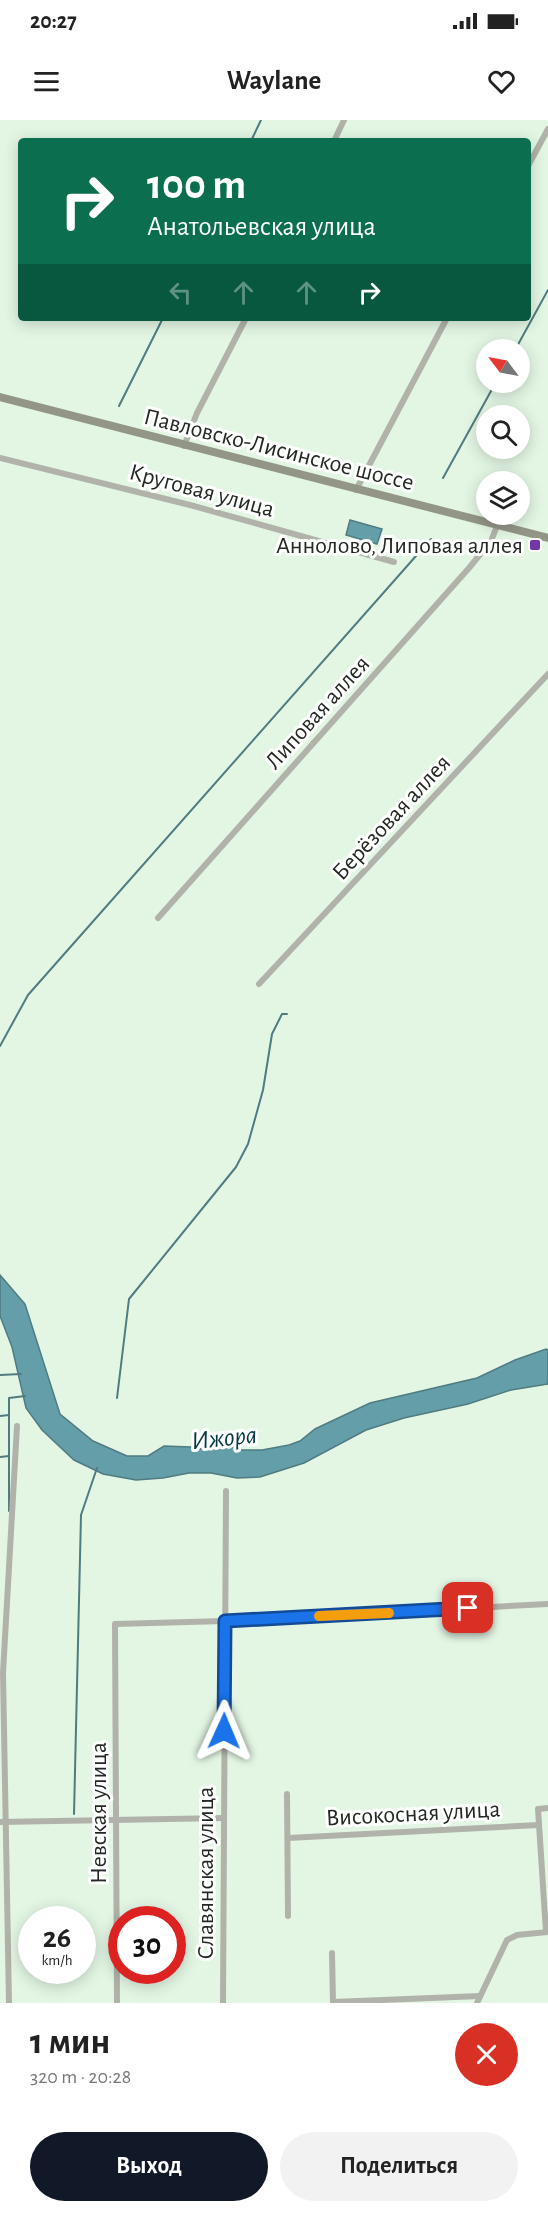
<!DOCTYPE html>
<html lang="ru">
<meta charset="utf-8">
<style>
body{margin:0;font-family:"Alegreya Sans",sans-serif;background:#f2f2f2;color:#222;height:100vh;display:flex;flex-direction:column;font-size:22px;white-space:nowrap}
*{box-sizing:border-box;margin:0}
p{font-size:20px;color:#767676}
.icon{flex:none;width:33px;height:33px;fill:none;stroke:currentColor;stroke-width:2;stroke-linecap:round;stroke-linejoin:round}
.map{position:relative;height:1883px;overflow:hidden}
.side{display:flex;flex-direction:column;background:#fff;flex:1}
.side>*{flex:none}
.top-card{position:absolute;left:18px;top:18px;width:513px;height:183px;border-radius:6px;box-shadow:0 3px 15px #0003;background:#0b6e4f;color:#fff;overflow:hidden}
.needle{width:39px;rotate:302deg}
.controls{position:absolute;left:476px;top:219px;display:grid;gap:12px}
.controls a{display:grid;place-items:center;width:54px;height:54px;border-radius:50%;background:#fff;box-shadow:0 3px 15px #0003;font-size:30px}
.speed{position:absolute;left:18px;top:1786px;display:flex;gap:12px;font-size:30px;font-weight:700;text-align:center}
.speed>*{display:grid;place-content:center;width:78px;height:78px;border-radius:50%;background:#fff;box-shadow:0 3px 15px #0003;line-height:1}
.speed small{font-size:15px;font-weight:400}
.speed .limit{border:9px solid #d22;background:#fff;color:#111}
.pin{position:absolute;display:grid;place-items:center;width:51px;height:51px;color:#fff;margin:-26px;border-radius:12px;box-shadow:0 3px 9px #0006}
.me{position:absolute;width:66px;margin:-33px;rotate:1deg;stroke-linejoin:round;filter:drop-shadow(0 0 4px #0008)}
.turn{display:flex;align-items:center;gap:21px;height:126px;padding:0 30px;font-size:27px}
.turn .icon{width:78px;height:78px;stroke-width:2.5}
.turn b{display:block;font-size:42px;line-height:51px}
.lanes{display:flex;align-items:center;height:57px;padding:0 30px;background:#0003;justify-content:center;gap:30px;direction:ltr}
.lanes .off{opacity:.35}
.round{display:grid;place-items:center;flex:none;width:63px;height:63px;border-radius:32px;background:#f2f2f2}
.head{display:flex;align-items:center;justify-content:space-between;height:102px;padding:0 30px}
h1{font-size:36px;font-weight:700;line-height:45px}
.action{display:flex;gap:12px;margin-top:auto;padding:12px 30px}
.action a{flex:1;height:69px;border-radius:36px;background:#111827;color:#fff;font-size:24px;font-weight:700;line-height:69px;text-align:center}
.action a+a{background:#f2f2f2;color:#222}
.status{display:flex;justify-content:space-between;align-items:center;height:42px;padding:0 30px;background:#fff;direction:ltr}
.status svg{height:16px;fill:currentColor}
header{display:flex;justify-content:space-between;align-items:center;height:78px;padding:0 30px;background:#fff;font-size:27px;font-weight:700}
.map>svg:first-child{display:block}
.water{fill:#649fa9;stroke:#507b80;stroke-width:1.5}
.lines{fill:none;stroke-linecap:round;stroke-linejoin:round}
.stream{stroke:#507b80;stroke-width:2}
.street{stroke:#b1b3aa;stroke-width:6}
.secondary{stroke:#939687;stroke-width:8}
.route-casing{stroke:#114b97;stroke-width:15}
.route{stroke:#1a73e8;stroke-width:10}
.slow{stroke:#f59e0b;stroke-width:10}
.poi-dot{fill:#7336ab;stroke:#fff;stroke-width:2}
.labels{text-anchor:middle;stroke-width:6;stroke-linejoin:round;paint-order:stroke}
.street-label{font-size:24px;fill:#222822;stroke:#fff}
.poi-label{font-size:24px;fill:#222822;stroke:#fff;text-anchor:end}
.water-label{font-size:26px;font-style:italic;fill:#003941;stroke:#fff}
</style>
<div class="status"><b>20:27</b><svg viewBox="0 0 49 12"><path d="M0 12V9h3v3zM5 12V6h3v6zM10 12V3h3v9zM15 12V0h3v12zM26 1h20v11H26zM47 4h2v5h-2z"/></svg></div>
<header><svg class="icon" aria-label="menu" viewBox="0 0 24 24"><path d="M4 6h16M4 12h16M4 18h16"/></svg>Waylane<svg class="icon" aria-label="heart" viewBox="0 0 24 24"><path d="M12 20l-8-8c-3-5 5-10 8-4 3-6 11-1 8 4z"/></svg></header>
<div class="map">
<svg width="548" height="1883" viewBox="0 0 548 1883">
<rect width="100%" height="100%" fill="#e3f6e4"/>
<g class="water">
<path d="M350 400 382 409 377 424 346 415Z"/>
<path d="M0 1155 25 1184 60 1294 93 1321 127 1336H148L164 1326 191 1327 207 1330 234 1327 242 1330H262L289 1325 300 1321 315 1309 370 1283 477 1258 515 1240 546 1229 548 1230V1264L511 1270 468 1284 404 1298 366 1310 304 1343 260 1357 237 1358 211 1353H189L163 1358 136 1360 103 1354 74 1340 42 1310 26 1288 12 1227 0 1196Z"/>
</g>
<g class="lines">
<g class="stream">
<path d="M251 21 261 0"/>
<path d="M515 230 548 170"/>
<path d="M119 286 163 198"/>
<path d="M443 358 496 262"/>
<path d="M0 926 28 875 431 419"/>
<path d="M0 1255 21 1254"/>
<path d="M117 1278 129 1179 236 1047 248 1024 263 970 272 914 282 894H287"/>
<path d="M0 1296 9 1295"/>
<path d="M0 1337 9 1336"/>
<path d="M9 1391V1278L25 1276"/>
<path d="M74 1694 81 1395 97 1348"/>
</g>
<g class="street">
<path d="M334 21 344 0"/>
<path d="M528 46 548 9"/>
<path d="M184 326 197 293 246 198"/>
<path d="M0 338 190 385 394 442"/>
<path d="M356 370 447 198"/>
<path d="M158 798 469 448 491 421 497 406"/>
<path d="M259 864 548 554"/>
<path d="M287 1674 288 1796"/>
<path d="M0 1702 224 1698"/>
<path d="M288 1718 539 1705"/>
<path d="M546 1812 538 1689 548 1688"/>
<path d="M332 1833 333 1883"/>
<path d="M333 1882 480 1876"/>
<path d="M9 1883 3 1553 17 1306"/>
<path d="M117 1883 115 1504 225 1501 548 1484"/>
<path d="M223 1883 226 1371"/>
<path d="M477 1883 507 1820 517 1815 548 1812"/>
</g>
<path class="secondary" d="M0 277 548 418"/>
</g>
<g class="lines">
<g class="route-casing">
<path id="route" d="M224 1611 225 1501 468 1488"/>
</g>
<use href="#route" class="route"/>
<path class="slow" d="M319 1496 389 1493"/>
</g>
<rect class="poi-dot" x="529" y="419" width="12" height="12" rx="3"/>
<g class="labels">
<g class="street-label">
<text transform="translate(279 329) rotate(14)" y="8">Павловско-Лисинское шоссе</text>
<text transform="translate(202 370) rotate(15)" y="8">Круговая улица</text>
<text transform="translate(317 592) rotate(-48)" y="8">Липовая аллея</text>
<text transform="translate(391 697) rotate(-47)" y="8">Берёзовая аллея</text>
<text transform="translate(98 1693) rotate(-90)" y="8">Невская улица</text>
<text transform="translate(413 1693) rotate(-3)" y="8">Високосная улица</text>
<text transform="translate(205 1753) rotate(-90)" y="8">Славянская улица</text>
</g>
<g class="poi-label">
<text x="523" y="433">Аннолово, Липовая аллея</text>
</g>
<g class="water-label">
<text transform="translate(224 1317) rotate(-6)" y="9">Ижора</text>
</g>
</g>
</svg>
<div class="controls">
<a><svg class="needle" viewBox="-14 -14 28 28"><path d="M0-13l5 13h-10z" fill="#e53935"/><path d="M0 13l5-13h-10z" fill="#767676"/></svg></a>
<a><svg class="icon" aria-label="search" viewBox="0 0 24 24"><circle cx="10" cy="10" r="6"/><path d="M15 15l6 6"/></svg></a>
<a><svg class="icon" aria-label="layers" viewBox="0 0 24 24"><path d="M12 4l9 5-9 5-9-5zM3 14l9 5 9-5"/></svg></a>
</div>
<div class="speed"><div>26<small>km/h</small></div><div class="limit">30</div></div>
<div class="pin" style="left:468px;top:1488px;background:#d93025"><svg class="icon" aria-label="arrive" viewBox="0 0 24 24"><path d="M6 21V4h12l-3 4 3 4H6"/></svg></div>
<svg class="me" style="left:224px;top:1611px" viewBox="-20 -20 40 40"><path d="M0-17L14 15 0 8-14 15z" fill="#1a73e8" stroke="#fff" stroke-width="4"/></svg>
<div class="top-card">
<div class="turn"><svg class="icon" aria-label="right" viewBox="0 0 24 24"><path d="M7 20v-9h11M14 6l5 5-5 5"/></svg><div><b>100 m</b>Анатольевская улица</div></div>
<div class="lanes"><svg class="icon off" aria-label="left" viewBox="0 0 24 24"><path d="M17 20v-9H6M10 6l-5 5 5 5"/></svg><svg class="icon off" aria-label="ahead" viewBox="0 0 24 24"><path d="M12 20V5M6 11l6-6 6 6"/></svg><svg class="icon off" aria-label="ahead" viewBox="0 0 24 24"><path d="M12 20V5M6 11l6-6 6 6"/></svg><svg class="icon" aria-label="right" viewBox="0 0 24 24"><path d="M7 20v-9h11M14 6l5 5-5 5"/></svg></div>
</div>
</div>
<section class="side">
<div class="head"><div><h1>1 мин</h1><p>320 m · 20:28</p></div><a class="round" style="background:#d93025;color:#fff"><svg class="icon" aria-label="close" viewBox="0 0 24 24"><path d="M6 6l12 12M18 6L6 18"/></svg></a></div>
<div class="action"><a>Выход</a><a>Поделиться</a></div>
</section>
